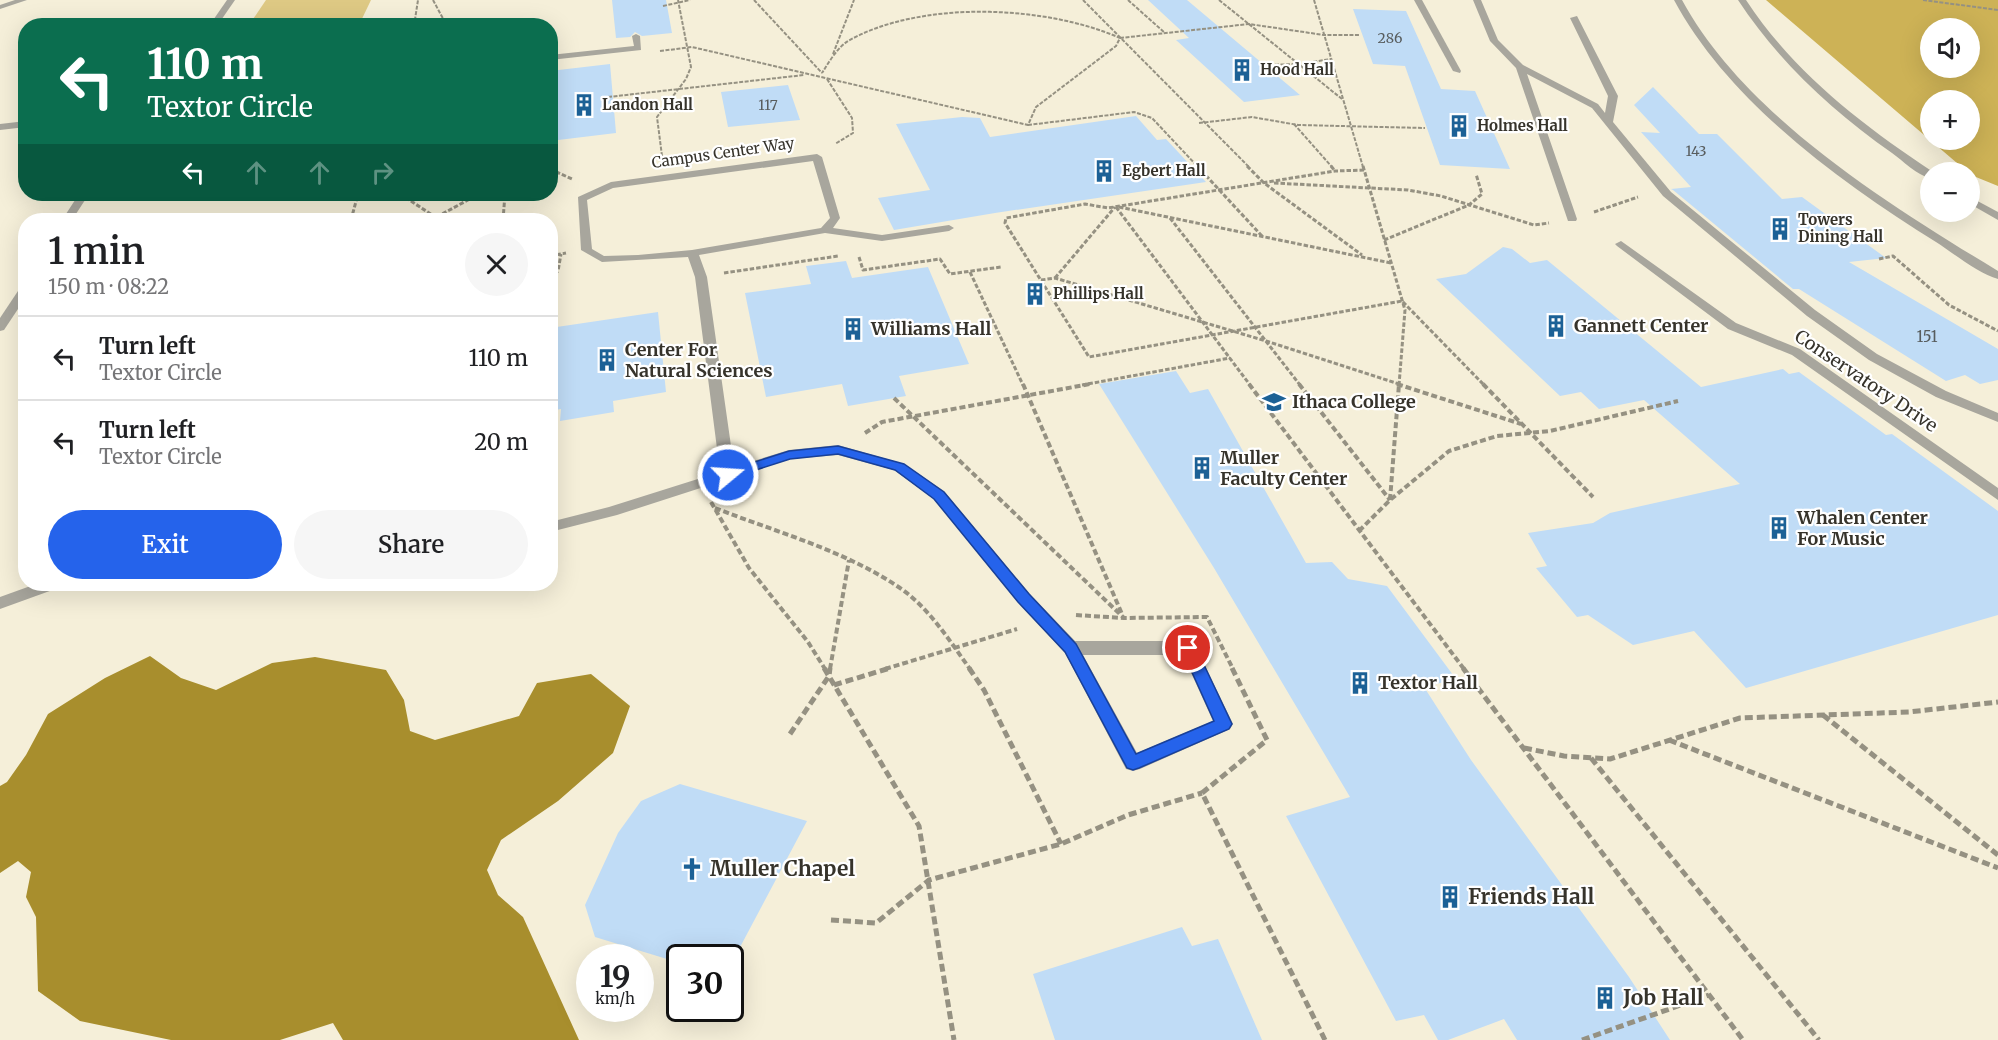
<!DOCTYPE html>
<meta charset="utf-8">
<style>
body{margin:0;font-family:Merriweather,serif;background:#f6f6f6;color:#202124;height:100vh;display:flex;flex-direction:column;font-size:22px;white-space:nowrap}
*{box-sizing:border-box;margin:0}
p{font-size:20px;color:#757577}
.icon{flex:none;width:33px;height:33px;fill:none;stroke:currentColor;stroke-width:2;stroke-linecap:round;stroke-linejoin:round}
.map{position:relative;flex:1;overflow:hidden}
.details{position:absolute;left:18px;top:213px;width:540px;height:378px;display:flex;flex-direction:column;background:#fff;border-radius:24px;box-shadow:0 6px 24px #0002}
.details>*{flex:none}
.top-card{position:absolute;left:18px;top:18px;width:540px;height:183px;border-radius:24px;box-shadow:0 6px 24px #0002;background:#0b6e4f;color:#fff;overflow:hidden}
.tools{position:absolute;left:1920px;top:18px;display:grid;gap:12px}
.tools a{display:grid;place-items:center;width:60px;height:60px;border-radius:50%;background:#fff;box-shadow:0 6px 24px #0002;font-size:30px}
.speed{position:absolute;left:576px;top:944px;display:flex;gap:12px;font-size:30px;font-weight:700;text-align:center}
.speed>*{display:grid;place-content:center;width:78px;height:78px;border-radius:50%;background:#fff;box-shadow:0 6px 24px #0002;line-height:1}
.speed small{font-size:15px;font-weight:400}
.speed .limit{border:3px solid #111;border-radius:9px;background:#fff;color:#111}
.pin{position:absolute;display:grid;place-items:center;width:51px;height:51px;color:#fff;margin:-26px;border:3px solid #fff;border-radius:50%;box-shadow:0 2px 6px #0007}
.me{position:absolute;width:66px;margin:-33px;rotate:72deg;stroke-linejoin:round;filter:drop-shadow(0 0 4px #0008)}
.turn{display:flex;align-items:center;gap:21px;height:126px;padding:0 30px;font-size:27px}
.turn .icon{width:78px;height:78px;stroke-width:2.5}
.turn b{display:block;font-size:42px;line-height:51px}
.lanes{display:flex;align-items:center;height:57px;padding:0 30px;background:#0003;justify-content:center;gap:30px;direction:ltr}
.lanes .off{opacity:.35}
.round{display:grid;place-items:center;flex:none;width:63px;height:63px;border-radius:32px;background:#f6f6f6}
.summary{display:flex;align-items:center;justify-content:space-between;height:102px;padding:0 30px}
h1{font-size:36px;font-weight:600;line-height:45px}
.cta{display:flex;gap:12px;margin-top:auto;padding:12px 30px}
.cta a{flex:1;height:69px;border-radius:36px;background:#2563eb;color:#fff;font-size:24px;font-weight:600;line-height:69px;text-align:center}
.cta a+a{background:#f6f6f6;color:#202124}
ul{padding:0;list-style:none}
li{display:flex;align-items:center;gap:18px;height:84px;padding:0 30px;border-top:2px solid #e0e0e0}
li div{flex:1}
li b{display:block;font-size:22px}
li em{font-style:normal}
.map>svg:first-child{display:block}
.green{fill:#dec984}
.forest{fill:#cdb256;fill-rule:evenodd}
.water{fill:#a88e2d}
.building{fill:#c0dcf6}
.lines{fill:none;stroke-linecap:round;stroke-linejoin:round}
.path-far3{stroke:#959182;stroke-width:2;stroke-dasharray:4 1.5;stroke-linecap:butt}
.path-far2{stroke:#959182;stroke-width:3;stroke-dasharray:4.5 2;stroke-linecap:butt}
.path-far1{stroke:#959182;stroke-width:4;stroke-dasharray:6 3;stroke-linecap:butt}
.path{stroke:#959182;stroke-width:5;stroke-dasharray:8 4;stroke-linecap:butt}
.minor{fill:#a8a69d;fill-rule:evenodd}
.route{fill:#2563eb;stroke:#184099;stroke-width:1.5}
.labels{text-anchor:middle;stroke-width:4.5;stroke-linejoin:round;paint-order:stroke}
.far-number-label{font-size:14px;fill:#585d5e}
.far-poi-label{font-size:15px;font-weight:bold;fill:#36332b;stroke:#fff;text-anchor:start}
.far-street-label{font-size:15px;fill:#36332b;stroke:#fff}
.number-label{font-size:15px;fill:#585d5e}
.poi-label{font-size:18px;font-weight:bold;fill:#36332b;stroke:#fff;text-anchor:start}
.street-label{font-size:18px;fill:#36332b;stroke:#fff}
.near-poi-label{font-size:21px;font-weight:bold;fill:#36332b;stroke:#fff;text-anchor:start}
</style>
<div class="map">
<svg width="1998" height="1040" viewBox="0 0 1998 1040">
<rect width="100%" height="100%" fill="#f5efd9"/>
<path class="green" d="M266 0H371L359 25H249Z"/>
<path class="forest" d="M1766 0H1998V186L1971 175ZM1930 28H1970V68H1930ZM1930 100H1970V140H1930Z"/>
<path class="water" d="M150 656 181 678 216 690 272 663 315 657 386 670 404 700 410 731 435 740 519 716 537 683 591 674 630 706 613 753 558 801 501 840 487 870 498 895 523 917 579 1040H343L333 1023 280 1040H171L80 1021 38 991 36 917 26 897 31 872 18 861 0 873V786L7 782 26 755 48 714 105 678Z"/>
<g class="building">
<path d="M612 0H666L672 33 642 36 635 32 630 37 616 38Z"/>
<path d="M1148 0H1187L1300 95 1244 102 1176 40 1189 38Z"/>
<path d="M1353 9 1406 11 1441 89 1475 91 1510 169 1440 165 1405 66 1373 64Z"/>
<path d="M610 64 616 133 550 141V71Z"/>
<path d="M788 85 800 120 728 127 721 92Z"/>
<path d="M1653 87 1699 134H1717L1782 199 1802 197 1886 258 1849 262 1998 349V380L1980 384 1965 375 1946 381 1799 289H1793L1673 190 1671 189 1691 187 1641 132 1660 133 1634 105Z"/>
<path d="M1136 116 1157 140 1166 139 1206 182 995 213 894 230 878 198 930 190 896 124 962 117 980 118 990 137Z"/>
<path d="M1503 247 1512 249 1530 263 1547 260 1701 387 1783 369 1789 374 1799 372 1886 435 1892 434 1998 511V615L1746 688 1694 631 1633 645 1588 615 1577 617 1536 568 1547 566 1528 533 1593 523 1610 513 1740 484 1644 400 1599 409 1581 392 1560 396 1436 279 1466 274Z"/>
<path d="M846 261 852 278 928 267 969 364 899 376 906 396 848 406 842 384 766 397 745 293 811 284 806 266Z"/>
<path d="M658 312 666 392 613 401 614 412 560 421 561 409 550 411V328Z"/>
<path d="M1176 371 1190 393 1208 389 1306 563 1332 562 1348 579 1387 586 1456 679 1424 687 1471 760 1629 977 1670 1040H1517L1504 1019 1448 1040H1438L1424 1015 1396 1021 1286 816 1350 797 1214 568 1099 384Z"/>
<path d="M680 784 807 821 730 966V957H680V963L595 937 585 905 618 833 641 801Z"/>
<path d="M1182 927 1192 946 1218 939 1262 1040H1055L1033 974Z"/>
</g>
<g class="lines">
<g class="path-far3">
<path d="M433 0 447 26"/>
<path d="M754 0 822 73"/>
<path d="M1083 0 1249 167"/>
<path d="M1128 0 1165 33"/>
<path d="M1219 0 1342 99"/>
<path d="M1314 0 1363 167"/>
<path d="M1923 0 1998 10"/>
<path d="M663 6 690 0"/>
<path d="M414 26 418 0"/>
<path d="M1120 38 1249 24 1324 35H1360"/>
<path d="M660 51 692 47 1028 125 1036 107 1116 46 1120 38C1045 5 920 0 848 41 837 48 829 62 822 73"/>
<path d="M833 54 854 0"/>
<path d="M1264 65 1299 64 1331 59"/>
<path d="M827 79 852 118 853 133 835 144"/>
<path d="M608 97 804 75"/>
<path d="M1199 123 1252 117 1298 125 1425 128"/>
<path d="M1294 124 1332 167"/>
<path d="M1028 125 1134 112 1152 118 1198 167"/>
<path d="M662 156 657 117 686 79 691 67 678 0"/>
</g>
<g class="path-far2">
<path d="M1197 166 1262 236"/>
<path d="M1247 166 1264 183 1362 255"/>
<path d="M1331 166 1335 171"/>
<path d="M1363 166 1405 310 1399 385"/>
<path d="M550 169 572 179"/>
<path d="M1364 170 1335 171 1108 208 1085 204 1006 218 1005 223 1089 357 1402 301 1484 385"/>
<path d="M1274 183 1408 190 1441 196 1534 225 1549 223"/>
<path d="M400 194 440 220"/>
<path d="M1116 207 1250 385"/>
<path d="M1119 207 1391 263"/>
<path d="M1594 212 1638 197"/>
<path d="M1170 218 1300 385"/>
<path d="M351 220 358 194"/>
<path d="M431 220 479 194"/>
<path d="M503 220 505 194"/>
<path d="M1384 240 1469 205 1482 194 1476 174"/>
<path d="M550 256 566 253"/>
<path d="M859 257 863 270 940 259 950 274 1001 267"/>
<path d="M1879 259 1893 256 1949 305 1998 331"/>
<path d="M970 272 1023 385"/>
<path d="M724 273 838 256"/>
<path d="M1055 278 1115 207"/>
<path d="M550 279 558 271 561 254"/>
<path d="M1041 280 1055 278 1266 341 1402 385"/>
<path d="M1082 385 1230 358"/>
</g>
<g class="path-far1">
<path d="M1023 384 1122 614"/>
<path d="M1249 384 1464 669"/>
<path d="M1299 384 1390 500"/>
<path d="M1397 384 1521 424"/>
<path d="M1483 384 1593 497"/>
<path d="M894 398 1124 618 1207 617 1233 669"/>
<path d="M865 433 882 422 1090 384"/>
<path d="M1390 500 1399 384"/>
<path d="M711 502 749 568 808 642 825 669"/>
<path d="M715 508C776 532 843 550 897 586 928 606 949 640 970 669"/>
<path d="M1359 531 1390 500 1449 451 1497 436 1550 431 1678 401"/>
<path d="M1076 615 1123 618"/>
<path d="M830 669 849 560"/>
<path d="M885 669 1017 629"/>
</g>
<g class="path">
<path d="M824 668 919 826 954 1040"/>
<path d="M969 668 984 690 1061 844"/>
<path d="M1232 668 1267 740 1202 793 1325 1040"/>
<path d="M1463 668 1743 1040"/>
<path d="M834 685 890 668"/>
<path d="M1823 715 1998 855"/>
<path d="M790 734 829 676 830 668"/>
<path d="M1669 740 1998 868"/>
<path d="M1524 748 1564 756 1610 759 1740 718 1909 712 1998 702"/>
<path d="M1591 758 1819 1040"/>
<path d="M831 920 876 923 929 880 1061 844 1128 815 1202 793"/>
<path d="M1582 1040 1709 995"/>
</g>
<g class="minor">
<path d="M15 0H27L0 9V5Z"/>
<path d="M227 0H235L217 26H209Z"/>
<path d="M1414 0H1422L1461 71 1460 73 1453 71Z"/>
<path d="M1473 0H1481L1498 40 1523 65 1598 104 1605 113 1608 96 1570 18 1577 16 1618 96 1613 122 1671 192 1815 310 1877 354 1946 391 1998 413V422L1936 397 1869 360 1807 316 1663 196 1592 108 1527 74 1577 219 1576 221H1568L1516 68 1490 41Z"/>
<path d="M1674 0H1682C1745 116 1888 204 1998 271V279C1979 274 1953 253 1936 242 1841 183 1728 101 1674 0Z"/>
<path d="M1738 0H1746C1794 73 1861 124 1933 172H1930V178C1917 175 1903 161 1892 153 1831 110 1779 62 1738 0Z"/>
<path d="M636 34 640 36 641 50 550 60V55L634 46 632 36Z"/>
<path d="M26 121V127L0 130V124Z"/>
<path d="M817 154 822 157 840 218 833 228 882 235 949 225 954 228 949 231 882 241 825 233 699 255 707 277 734 467 789 450 838 445 904 464 944 491 1030 594 1075 641H1188L1194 643 1233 724 1230 729 1140 769 1133 771 1126 769 1065 653 1018 602 934 499 894 470 838 455 790 459 617 515 550 532V522L609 507 720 472 695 277 688 257 602 262 581 250 578 197 611 182ZM813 161 830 218 821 228 692 250 638 255 604 256 592 249 587 200 613 188ZM1083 655H1183L1213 721 1137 753Z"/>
<path d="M79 194H89L72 220H62Z"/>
<path d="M1970 197 1998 212V220L1970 204Z"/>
<path d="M1621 241 1736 323 1800 349 1998 488V500L1792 355 1728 329 1617 246 1615 244Z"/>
<path d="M26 284V297L4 330 0 331V318L22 285Z"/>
<path d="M36 584H60L58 588 0 609V597Z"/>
</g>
</g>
<path class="route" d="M838 446 904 464 944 492 1029 594 1076 644 1136 754 1214 721 1181 648 1183 643H1194L1196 648 1232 724 1229 729 1139 768 1133 770 1127 768 1065 652 1018 602 934 499 895 470 838 454 790 459 728 479 722 475 723 472 789 451Z"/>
<defs>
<g id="building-bare" transform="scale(1.8)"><path d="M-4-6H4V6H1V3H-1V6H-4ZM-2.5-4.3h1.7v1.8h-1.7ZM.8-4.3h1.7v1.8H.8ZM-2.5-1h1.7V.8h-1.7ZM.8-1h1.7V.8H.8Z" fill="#1c6196" stroke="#fff" stroke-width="2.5" paint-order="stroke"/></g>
<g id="university-bare" transform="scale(1.8)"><path d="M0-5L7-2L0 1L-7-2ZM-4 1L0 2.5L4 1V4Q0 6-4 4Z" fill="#1c6196" stroke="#fff" stroke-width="2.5" paint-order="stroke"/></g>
<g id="church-bare" transform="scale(1.8)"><path d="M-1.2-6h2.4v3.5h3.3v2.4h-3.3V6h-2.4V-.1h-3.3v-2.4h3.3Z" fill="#1c6196" stroke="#fff" stroke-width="2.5" paint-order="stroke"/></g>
</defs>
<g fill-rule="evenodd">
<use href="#building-bare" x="1242" y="70"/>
<use href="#building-bare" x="584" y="105"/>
<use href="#building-bare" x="1459" y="126"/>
<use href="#building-bare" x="1104" y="171"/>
<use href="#building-bare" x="1780" y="229"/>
<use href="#building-bare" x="1035" y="294"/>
<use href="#building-bare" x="1556" y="326"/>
<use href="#building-bare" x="853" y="329"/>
<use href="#building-bare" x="607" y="360"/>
<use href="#university-bare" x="1274" y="402"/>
<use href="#building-bare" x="1202" y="468"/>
<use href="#building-bare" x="1779" y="528"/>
<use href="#building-bare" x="1360" y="683"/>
<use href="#church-bare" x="692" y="869"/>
<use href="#building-bare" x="1450" y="897"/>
<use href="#building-bare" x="1605" y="998"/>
</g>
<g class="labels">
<g class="far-number-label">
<text x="1390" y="43">286</text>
<text x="768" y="110">117</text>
<text x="1696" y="156">143</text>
</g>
<g class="far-poi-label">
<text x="1260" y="75">Hood Hall</text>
<text x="602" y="110">Landon Hall</text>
<text x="1477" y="131">Holmes Hall</text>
<text x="1122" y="176">Egbert Hall</text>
<text x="1798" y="225">Towers<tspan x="1798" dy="17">Dining Hall</tspan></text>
<text x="1053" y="299">Phillips Hall</text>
</g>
<g class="far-street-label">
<text transform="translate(723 153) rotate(-8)" y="5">Campus Center Way</text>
</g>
<g class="number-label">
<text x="1927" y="342">151</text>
</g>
<g class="poi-label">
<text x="1574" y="332">Gannett Center</text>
<text x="871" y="335">Williams Hall</text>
<text x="625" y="356">Center For<tspan x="625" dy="21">Natural Sciences</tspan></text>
<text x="1292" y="408">Ithaca College</text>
<text x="1220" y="464">Muller<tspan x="1220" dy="21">Faculty Center</tspan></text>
<text x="1797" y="524">Whalen Center<tspan x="1797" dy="21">For Music</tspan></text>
<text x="1378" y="689">Textor Hall</text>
</g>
<g class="street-label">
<text transform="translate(1866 381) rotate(34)" y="6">Conservatory Drive</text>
</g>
<g class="near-poi-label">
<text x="710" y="876">Muller Chapel</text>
<text x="1468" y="904">Friends Hall</text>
<text x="1623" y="1005">Job Hall</text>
</g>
</g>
</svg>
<div class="tools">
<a><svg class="icon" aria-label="sound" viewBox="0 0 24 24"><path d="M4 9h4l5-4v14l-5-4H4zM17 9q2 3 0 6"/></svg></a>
<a>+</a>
<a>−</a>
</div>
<div class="speed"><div>19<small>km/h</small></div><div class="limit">30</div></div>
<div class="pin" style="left:1188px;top:648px;background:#d93025"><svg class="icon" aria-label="arrive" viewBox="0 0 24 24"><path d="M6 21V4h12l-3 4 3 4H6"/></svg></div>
<svg class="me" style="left:728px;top:475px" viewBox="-20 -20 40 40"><circle r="17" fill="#2563eb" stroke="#fff" stroke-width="3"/><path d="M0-11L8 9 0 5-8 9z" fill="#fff"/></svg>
<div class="top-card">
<div class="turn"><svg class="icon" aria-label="left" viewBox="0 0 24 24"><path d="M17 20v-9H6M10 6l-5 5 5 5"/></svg><div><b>110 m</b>Textor Circle</div></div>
<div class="lanes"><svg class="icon" aria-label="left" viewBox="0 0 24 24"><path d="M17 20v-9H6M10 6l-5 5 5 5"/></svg><svg class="icon off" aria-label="ahead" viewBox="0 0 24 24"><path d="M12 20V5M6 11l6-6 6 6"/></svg><svg class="icon off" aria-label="ahead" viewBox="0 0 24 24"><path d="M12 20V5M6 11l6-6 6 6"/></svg><svg class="icon off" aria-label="right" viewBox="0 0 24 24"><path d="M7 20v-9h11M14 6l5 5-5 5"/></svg></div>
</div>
<section class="details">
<div class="summary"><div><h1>1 min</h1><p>150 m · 08:22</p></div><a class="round"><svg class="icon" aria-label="close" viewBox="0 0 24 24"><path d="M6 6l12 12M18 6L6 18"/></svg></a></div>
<ul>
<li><svg class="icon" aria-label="left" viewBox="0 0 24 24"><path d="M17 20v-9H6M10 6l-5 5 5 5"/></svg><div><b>Turn left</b><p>Textor Circle</p></div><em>110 m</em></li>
<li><svg class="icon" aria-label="left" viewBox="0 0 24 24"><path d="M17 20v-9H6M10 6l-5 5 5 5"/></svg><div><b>Turn left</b><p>Textor Circle</p></div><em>20 m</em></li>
</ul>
<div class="cta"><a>Exit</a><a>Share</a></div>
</section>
</div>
